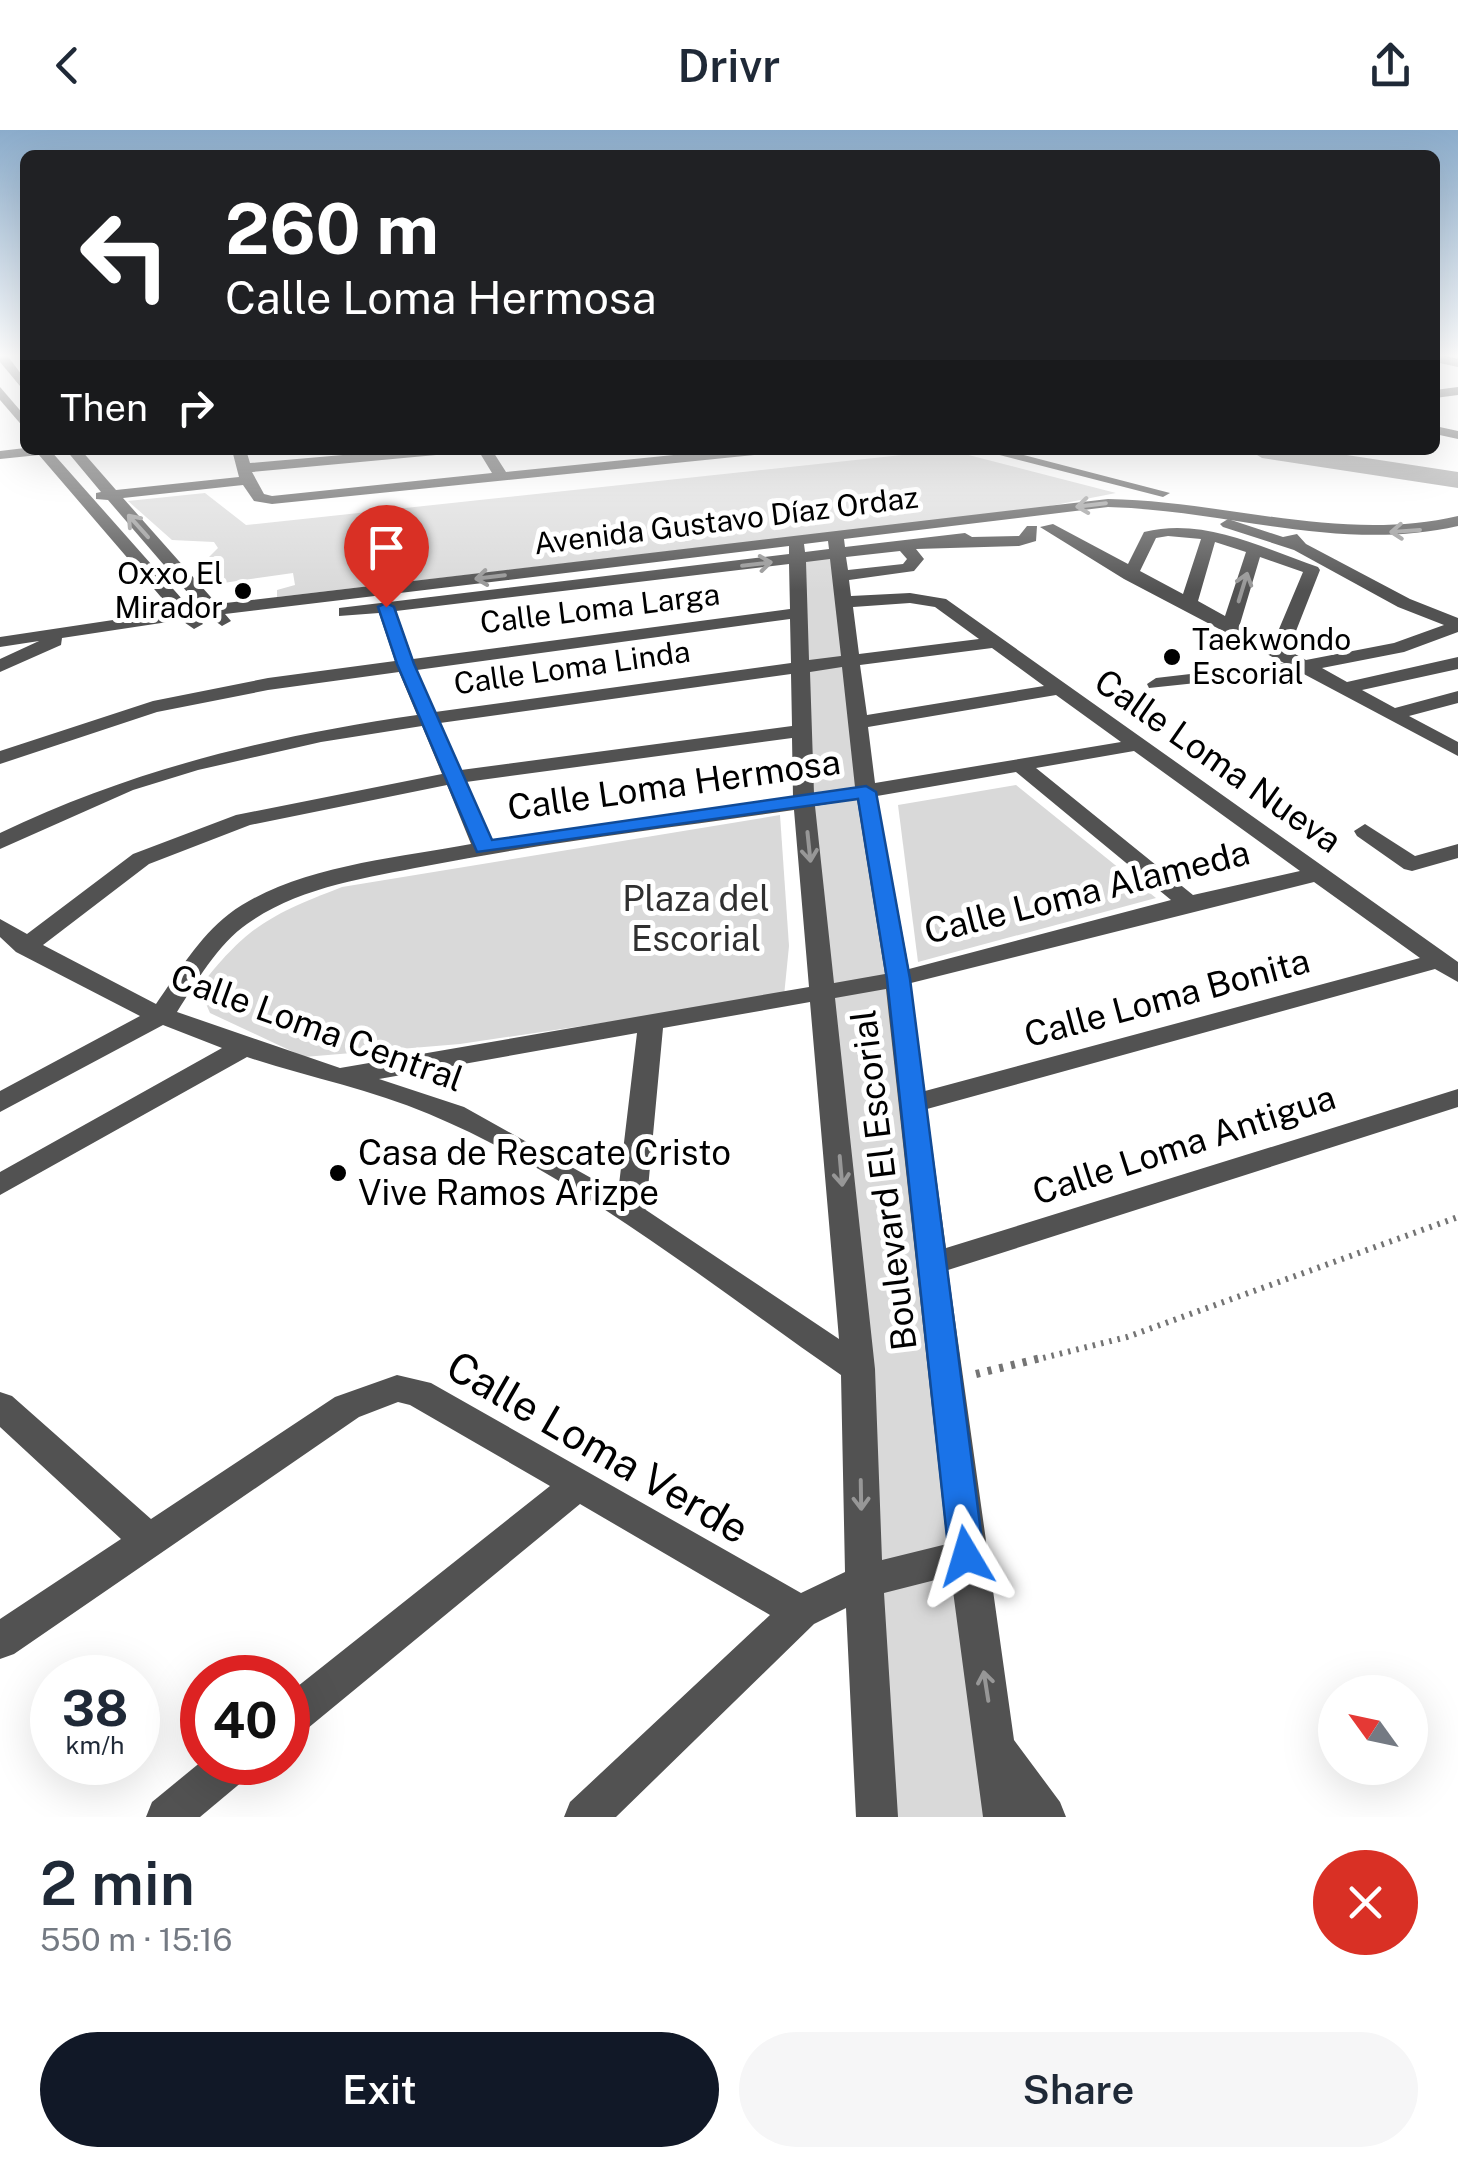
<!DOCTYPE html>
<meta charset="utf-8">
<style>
body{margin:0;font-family:"Public Sans",sans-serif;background:#f6f6f7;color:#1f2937;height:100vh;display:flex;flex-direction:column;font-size:38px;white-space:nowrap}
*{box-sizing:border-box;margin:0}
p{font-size:32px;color:#747a83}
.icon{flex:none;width:55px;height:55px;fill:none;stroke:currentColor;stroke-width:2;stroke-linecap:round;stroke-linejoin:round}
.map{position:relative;height:1687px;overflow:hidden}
.details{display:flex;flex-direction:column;background:#fff;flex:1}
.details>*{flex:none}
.hud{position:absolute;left:20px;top:20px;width:1420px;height:305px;border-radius:15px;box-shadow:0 10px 40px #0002;background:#202124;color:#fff;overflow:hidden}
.needle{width:65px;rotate:303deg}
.buttons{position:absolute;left:1318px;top:1545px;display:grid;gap:20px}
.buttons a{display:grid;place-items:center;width:110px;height:110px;border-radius:50%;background:#fff;box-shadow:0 10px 40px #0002;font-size:50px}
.speed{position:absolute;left:30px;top:1525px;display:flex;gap:20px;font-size:50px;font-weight:700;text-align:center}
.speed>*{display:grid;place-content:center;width:130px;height:130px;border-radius:50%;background:#fff;box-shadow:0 10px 40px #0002;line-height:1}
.speed small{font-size:25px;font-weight:400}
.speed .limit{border:15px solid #d22;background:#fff;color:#111}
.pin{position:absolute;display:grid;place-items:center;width:85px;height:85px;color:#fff;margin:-102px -42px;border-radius:50% 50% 50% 0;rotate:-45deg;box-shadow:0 0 10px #0007}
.pin .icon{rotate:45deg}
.me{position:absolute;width:110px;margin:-55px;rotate:353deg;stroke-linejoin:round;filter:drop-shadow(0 0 8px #0008)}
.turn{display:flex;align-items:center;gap:35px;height:210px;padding:0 40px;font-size:45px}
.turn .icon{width:130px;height:130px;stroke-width:2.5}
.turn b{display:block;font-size:70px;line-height:85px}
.then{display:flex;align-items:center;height:95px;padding:0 40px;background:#0003;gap:20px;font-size:38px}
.round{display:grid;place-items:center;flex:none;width:105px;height:105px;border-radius:52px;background:#f6f6f7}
.head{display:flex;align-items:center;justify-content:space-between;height:170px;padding:0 40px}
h1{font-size:60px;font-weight:600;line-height:75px}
.primary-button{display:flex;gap:20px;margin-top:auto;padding:20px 40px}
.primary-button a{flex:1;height:115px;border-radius:60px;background:#111827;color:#fff;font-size:40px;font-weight:600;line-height:115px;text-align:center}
.primary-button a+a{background:#f6f6f7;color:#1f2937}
header{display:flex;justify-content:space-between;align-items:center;height:130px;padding:0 40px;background:#fff;font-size:45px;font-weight:600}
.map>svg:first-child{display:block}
.green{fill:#d9d9d9}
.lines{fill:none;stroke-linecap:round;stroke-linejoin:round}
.river{fill:#a0a0a0;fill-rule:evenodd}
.path-far1{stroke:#747474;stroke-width:6;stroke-dasharray:2.5 6;stroke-linecap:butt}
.path{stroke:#747474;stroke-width:8;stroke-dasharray:4 8;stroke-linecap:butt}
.minor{fill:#525252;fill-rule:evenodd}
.rail-casing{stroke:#000;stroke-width:6}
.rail{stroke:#fff;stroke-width:4;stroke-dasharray:12;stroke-linecap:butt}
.oneway{stroke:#979797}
.route{fill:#1a73e8;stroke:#114b97;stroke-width:2.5}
.poi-dot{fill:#000;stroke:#fff;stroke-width:4}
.labels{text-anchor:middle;stroke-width:10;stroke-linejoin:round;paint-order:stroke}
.far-street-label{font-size:30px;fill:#000;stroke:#fff}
.far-poi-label{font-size:30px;fill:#000;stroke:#fff;text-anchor:end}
.street-label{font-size:35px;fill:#000;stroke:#fff}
.park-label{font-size:35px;fill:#303030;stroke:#fff}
.poi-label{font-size:35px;fill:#000;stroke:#fff;text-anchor:start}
.near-street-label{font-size:42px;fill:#000;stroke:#fff}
</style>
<header><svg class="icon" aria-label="back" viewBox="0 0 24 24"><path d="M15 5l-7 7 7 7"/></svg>Drivr<svg class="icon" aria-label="share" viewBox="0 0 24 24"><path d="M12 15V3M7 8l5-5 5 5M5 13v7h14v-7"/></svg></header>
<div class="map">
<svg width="1458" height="1687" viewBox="0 0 1458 1687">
<rect width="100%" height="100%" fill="#fff"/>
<g class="green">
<path d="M949 320 1116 363 1040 378 277 467V460L295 455 293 443 216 454 205 451 199 437 218 418 214 412 172 410 128 371 205 363 246 395Z"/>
<path d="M837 424 864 661 805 671 801 430Z"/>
<path d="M1016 655 1156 768 918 832 898 675Z"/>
<path d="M865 663 897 848 826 858 806 673Z"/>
<path d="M780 685 789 816 784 866 460 914 304 927 210 883 199 858C247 796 270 785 342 757Z"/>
<path d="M897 850 965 1425 866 1448 826 859Z"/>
<path d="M967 1427 1001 1687H881L865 1452Z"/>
</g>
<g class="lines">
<path class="river" d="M1249 320H1314L1458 342V358L1262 328Z"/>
<path class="path-far1" d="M1035 1230 1127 1207 1458 1087"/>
<path class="path" d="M976 1244 1045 1227"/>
<g class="minor">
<path d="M0 224H6L25 249V262L0 232Z"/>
<path d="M1435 224 1458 229V237L1435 232Z"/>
<path d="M0 257 25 286V299L0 270Z"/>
<path d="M1458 257V265L1435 268V260Z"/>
<path d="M1435 296 1458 301V309L1435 304Z"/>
<path d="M25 318 50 320 190 478 200 477 108 370 96 369V363L101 362 66 320H81L116 360 239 347 232 320H246L250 333 400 320H454L447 324 252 342 264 364 272 366 492 343 478 320H492L506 342 723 320H771L764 324 272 374 254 371 243 355 123 368 217 474 1108 369C1226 371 1341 413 1458 386V396C1341 423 1226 380 1108 377L844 409 845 417 965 403 972 407 1019 406 1027 396H1037L1036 411 1019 416 916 419 924 429 914 441 849 450 851 466 910 463 946 469 1458 832V852L1435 839 927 979 946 1118 1458 959V977L948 1140 1014 1610 1060 1672 1066 1687H983L951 1446 884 1463 898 1687H856L846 1478 814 1494 616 1687H564L570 1672 770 1485 580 1374 302 1603 288 1608V1564L550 1356 410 1275 398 1272 359 1287 14 1524 0 1529V1489L121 1409 0 1297V1262L12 1266 151 1389 335 1267 397 1245 431 1253 801 1463 845 1442 841 1245C711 1155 575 1045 429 984 370 959 307 947 247 927L0 1065V1042L222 918 163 895 0 982V961L140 886 16 822 0 807V789L27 804 133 724 236 685 442 644 422 596 321 612 198 640 133 660 0 719V703C133 639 272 606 417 585L399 542 268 560 157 582 0 634V621L153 571 268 548 395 531 379 483 339 486V478L789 424V416L225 484 231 491 222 496 208 486 198 488 203 494 194 499 181 490 62 508 61 515 0 542V529L39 511 0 517V507L173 481 39 325 0 329V321ZM828 411 829 419 805 422 804 414ZM900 421 907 429 903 434 848 440 846 427ZM830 429 841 526 809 530 806 432ZM789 434 790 479 413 529 396 481ZM910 473 935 477 979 509 859 524 853 477ZM790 489 791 533 435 582 417 540ZM992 518 1044 556 867 585 860 535ZM842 537 855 657 814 664 810 542ZM791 544 792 596 461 640 440 593ZM1056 565 1121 612 875 653 868 597ZM792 608 793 667 492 710 466 652ZM1134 621 1300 741 1193 765 1036 638ZM1016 642 1171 770 909 839 877 666ZM447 655 471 714C396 728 291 737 229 784 199 807 177 844 156 874L43 815 149 734 250 695ZM857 669 885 844 834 853 815 676ZM794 680 809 857 340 938 177 882C196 852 218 814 247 794 299 757 365 748 426 736 548 712 671 698 794 680ZM1314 752 1420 828 925 961 911 853ZM886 859 947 1414 882 1430 875 1239 835 868ZM810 872 839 1209 646 1080 663 898ZM637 903 618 1063 464 977 379 949Z"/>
<path d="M980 320H1004L1170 363 1163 367Z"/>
<path d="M1228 389 1283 407 1297 404 1306 414 1410 469 1458 488V502L1404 522 1322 538 1347 552 1458 527V539L1362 560 1395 578 1458 561V573L1409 586 1458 612V626L1300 542 1149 558 1147 554 1156 548 1284 533 1124 449 1040 397 1053 394 1128 434 1144 402C1205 387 1262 418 1318 437L1320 440 1296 501 1280 516 1306 530 1394 513 1444 495 1398 477 1294 420 1223 397 1220 394ZM1168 406 1201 409 1183 464 1140 441 1156 408ZM1215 412 1246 422 1225 486 1198 471ZM1260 427 1303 442 1279 499 1267 509 1240 494Z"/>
<path d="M1365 694 1415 726 1458 714V728L1412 741 1404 739 1357 706 1354 701Z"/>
<path d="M202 1631 255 1632 249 1646 200 1687H146L152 1672Z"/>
</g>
<g class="rail-casing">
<path id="rail" d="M1446 224 1458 227"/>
</g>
<use href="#rail" class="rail"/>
</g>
<defs><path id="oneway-shaft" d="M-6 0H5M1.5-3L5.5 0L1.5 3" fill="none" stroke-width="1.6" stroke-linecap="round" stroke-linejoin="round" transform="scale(2.5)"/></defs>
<g class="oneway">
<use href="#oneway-shaft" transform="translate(1091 375) rotate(173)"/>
<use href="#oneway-shaft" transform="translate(138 396) rotate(-132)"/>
<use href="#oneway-shaft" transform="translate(1405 401) rotate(176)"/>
<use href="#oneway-shaft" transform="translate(757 434) rotate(-7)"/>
<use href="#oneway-shaft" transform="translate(490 447) rotate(173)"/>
<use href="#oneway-shaft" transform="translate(1243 457) rotate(-73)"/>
<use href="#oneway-shaft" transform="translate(809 717) rotate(84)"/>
<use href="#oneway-shaft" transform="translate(841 1041) rotate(85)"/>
<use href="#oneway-shaft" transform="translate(861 1365) rotate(89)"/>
<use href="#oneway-shaft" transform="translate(986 1556) rotate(-99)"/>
</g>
<linearGradient id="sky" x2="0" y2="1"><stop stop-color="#8baccb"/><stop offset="0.49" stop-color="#fff"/><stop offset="1" stop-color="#fff" stop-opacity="0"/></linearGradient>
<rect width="1458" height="461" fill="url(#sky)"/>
<path class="route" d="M386 473 394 477 414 534 492 710 866 656 876 662 910 849 984 1426 979 1436 966 1441 954 1436 949 1426 887 849 858 669 477 722 397 534 378 477Z"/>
<g class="poi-dot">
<circle cx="243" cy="461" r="10"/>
<circle cx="1172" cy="527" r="10"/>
<circle cx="338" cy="1043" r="10"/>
</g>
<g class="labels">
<g class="far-street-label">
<text transform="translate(726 391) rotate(-7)" y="10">Avenida Gustavo Díaz Ordaz</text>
<text transform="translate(600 479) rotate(-7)" y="10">Calle Loma Larga</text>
<text transform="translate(572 538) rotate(-8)" y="10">Calle Loma Linda</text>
</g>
<g class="far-poi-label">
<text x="223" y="454">Oxxo El<tspan x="223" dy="34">Mirador</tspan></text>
<text x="1192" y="520" text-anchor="start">Taekwondo<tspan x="1192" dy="34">Escorial</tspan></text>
</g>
<g class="street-label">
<text transform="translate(1218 631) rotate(35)" y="12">Calle Loma Nueva</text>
<text transform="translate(674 655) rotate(-8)" y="12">Calle Loma Hermosa</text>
<text transform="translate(1087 762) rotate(-14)" y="12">Calle Loma Alameda</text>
<text transform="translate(1167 868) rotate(-15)" y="12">Calle Loma Bonita</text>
<text transform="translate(317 898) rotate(20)" y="12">Calle Loma Central</text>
<text transform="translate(1184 1015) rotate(-18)" y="12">Calle Loma Antigua</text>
<text transform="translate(884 1050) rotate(-97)" y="12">Boulevard El Escorial</text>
</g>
<g class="park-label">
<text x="696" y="781">Plaza del<tspan x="696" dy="40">Escorial</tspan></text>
</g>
<g class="poi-label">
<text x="358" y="1035">Casa de Rescate Cristo<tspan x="358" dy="40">Vive Ramos Arizpe</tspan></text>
</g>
<g class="near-street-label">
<text transform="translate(598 1317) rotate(30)" y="15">Calle Loma Verde</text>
</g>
</g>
</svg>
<div class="buttons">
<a><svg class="needle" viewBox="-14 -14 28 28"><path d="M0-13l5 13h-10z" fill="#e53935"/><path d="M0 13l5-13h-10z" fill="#747a83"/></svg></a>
</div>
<div class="speed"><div>38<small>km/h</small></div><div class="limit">40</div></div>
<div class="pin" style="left:386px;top:477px;background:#d93025"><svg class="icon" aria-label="arrive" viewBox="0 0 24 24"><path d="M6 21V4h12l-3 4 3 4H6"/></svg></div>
<svg class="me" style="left:966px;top:1426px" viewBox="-20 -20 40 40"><path d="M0-17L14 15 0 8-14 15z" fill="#1a73e8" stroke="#fff" stroke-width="4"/></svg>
<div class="hud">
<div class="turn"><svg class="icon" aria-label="left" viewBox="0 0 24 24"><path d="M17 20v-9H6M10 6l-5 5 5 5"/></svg><div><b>260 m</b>Calle Loma Hermosa</div></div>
<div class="then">Then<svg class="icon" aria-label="right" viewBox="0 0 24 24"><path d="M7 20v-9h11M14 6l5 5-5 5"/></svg></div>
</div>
</div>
<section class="details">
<div class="head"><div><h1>2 min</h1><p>550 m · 15:16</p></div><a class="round" style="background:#d93025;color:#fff"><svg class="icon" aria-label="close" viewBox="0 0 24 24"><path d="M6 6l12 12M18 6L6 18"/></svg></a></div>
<div class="primary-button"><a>Exit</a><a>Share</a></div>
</section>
